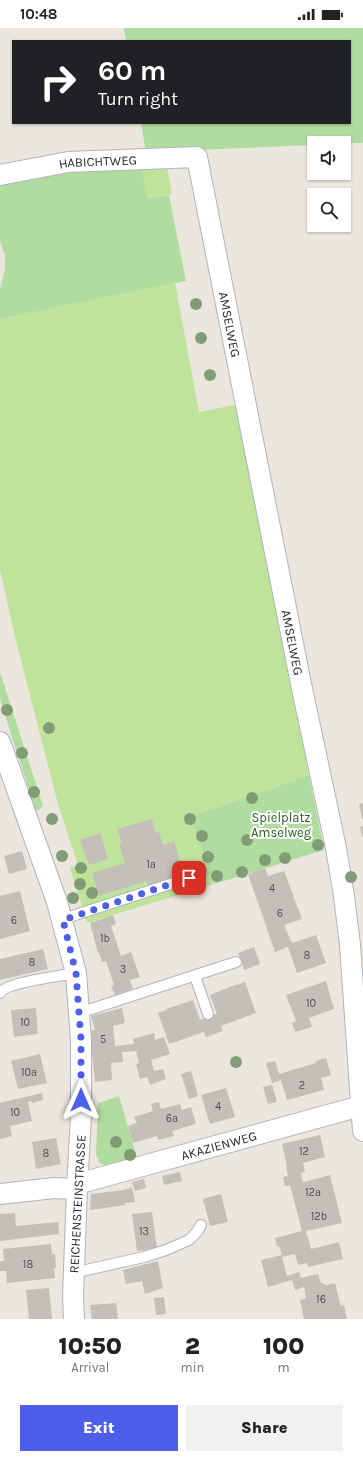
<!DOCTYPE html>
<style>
body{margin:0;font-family:Karla,sans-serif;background:#f2f2f2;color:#222;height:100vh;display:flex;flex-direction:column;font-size:15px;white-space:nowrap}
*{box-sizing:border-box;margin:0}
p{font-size:13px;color:#767676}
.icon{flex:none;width:22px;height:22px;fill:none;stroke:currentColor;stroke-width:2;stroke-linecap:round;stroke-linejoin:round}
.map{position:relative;height:1291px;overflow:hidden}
.sheet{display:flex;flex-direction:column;background:#fff;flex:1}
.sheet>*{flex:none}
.banner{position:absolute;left:12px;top:12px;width:339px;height:84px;border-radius:0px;box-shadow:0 1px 3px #0004;background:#202124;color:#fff;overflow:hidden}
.buttons{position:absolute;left:307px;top:108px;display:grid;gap:8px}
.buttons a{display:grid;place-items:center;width:44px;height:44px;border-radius:0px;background:#fff;box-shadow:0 1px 3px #0004;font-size:20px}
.pin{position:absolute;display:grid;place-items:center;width:34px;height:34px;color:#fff;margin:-17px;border-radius:8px;box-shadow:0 2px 6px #0006}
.me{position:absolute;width:44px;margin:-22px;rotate:0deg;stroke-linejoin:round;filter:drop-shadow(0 0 3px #0008)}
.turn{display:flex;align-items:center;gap:14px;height:84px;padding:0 20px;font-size:18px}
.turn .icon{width:52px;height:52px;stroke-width:2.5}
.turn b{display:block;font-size:28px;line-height:34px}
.eta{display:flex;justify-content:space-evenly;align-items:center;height:68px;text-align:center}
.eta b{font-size:24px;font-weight:800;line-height:28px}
.action{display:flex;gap:8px;margin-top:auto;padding:8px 20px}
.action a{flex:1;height:46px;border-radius:0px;background:#4d5fe9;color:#fff;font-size:16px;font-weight:800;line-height:46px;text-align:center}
.action a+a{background:#f2f2f2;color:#222}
.status{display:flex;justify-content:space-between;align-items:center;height:28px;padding:0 20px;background:#fff;direction:ltr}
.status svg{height:11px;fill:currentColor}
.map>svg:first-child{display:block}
.green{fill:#b0dc9f}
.pitch{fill:#c0e39c}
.building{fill:#c4c0b9}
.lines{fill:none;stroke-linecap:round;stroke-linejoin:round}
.lane-casing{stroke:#b1b3bd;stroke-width:12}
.street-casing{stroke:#b1b3bd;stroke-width:22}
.lane{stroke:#fff;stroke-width:10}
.street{stroke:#fff;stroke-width:20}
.tree{fill:#819d76}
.route{stroke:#4d5fe9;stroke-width:7;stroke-dasharray:0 12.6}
.labels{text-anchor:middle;stroke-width:4;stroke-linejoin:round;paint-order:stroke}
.number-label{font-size:11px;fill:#50504e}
.street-label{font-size:13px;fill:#2a2a2a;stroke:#fff}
.park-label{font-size:13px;fill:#2a6121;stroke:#fff}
</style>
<div class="status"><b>10:48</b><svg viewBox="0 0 49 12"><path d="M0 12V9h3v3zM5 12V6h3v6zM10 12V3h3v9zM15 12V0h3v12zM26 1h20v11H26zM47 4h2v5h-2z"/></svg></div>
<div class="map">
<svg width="363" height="1291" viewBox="0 0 363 1291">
<rect width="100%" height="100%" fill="#ebe6de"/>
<g class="green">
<path d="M124 0H363V115H314V117L146 124 141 95H350V13H126Z"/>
<path d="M142 140 148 170 169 167 186 253 0 291V261L5 241V228L0 213V155L67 143Z"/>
<path d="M0 644 43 778 36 784 0 671Z"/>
<path d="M309 747 324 822 214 856 190 789Z"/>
<path d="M119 1068 137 1130 107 1138 100 1135 96 1127 98 1075Z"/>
</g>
<g class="pitch">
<path d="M167 138 172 166 147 170 142 140Z"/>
<path d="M175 255 199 384 235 377 310 726 306 733 309 747 190 789 214 856 87 895 70 840 78 837 58 776 16 613 0 542V291Z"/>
</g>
<g class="building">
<path d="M363 775V791H362L359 776Z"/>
<path d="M152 791 156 805 159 804 163 817 174 813 184 847 149 858 147 853 99 868 92 845 125 835 119 816 122 815 117 801Z"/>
<path d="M363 798V809H362L360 799Z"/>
<path d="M100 805 108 831 89 837 80 812Z"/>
<path d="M22 823 27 841 9 846 4 828Z"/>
<path d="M206 838 210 846 194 852 191 844Z"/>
<path d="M265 840 268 848 284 843 302 891 284 897 292 915 316 907 326 935 297 945 288 919 275 924 248 846Z"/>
<path d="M20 863 30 903 0 911V868Z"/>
<path d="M113 887 116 896 111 898 121 928 131 924 140 949 130 952 133 961 115 967 111 958 114 957 106 933 102 934 99 924 98 925 90 895Z"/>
<path d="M254 919 260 936 244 942 238 925Z"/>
<path d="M43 921 48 941 0 952V931Z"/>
<path d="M326 953 334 981 309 990 312 999 295 1004 292 995 296 993 286 967Z"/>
<path d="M245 954 256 985 221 998 223 1003 206 1009 204 1004 169 1016 158 985 167 982 166 981 193 972 200 992 217 986 210 967 237 956V957Z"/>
<path d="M36 980 38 1006 14 1009 11 982Z"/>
<path d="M122 980 125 995 113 998 115 1018 134 1016 133 1011 154 1005 155 1012 164 1009 170 1026 151 1032 154 1043 163 1041 166 1051 150 1057 147 1049 140 1051 136 1036 139 1035 136 1023 122 1024 123 1034 111 1035 112 1052 95 1054 90 1003 95 1002 91 988Z"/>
<path d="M40 1026 47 1055 18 1061 11 1033Z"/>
<path d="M326 1030 331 1047 321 1050 324 1062 287 1072 281 1052 272 1055 266 1035 275 1033 279 1046 316 1035V1033Z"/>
<path d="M191 1043 198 1068 189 1071 181 1046Z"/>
<path d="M272 1057 277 1074 268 1076 263 1059Z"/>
<path d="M226 1060 235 1089 210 1096 201 1067Z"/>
<path d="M42 1065 43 1072 32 1075 31 1073 28 1074 32 1093 10 1098 12 1108 0 1111V1075Z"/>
<path d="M159 1074 161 1081 180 1076 182 1082 191 1079 196 1096 172 1103 174 1108 158 1112 157 1108 133 1115 128 1098 137 1095 134 1089 153 1083 151 1076Z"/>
<path d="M320 1107 325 1129 303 1135 305 1144 301 1145 303 1154 330 1147 342 1195 306 1203 311 1221 339 1214 343 1231 308 1239 307 1235 298 1237 295 1226 282 1229 287 1248 299 1244 301 1250 318 1246 321 1255 326 1257 335 1255 341 1278 344 1277 347 1291H304L300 1272 306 1270 304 1259 295 1262 292 1252 268 1259 261 1232 282 1227 279 1218 277 1219 275 1210 302 1203 290 1157 285 1158 283 1149 288 1148 286 1139H287L282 1116Z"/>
<path d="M56 1110 61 1136 36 1141 32 1114Z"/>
<path d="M180 1144 182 1153 164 1157 162 1148Z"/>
<path d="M144 1151 146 1160 135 1163 132 1154Z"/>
<path d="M132 1159 135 1174 125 1175 126 1177 90 1182 91 1166 124 1162Z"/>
<path d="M221 1166 228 1194 210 1198 203 1171Z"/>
<path d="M152 1184 157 1220 137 1223 132 1186Z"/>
<path d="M15 1185 16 1198 58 1194 59 1206 0 1213V1186Z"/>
<path d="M51 1216 52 1226H55L56 1240H54L55 1250 7 1255 6 1243H0V1233H4L3 1221Z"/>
<path d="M158 1233 163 1260 145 1266 142 1253 126 1256 123 1242Z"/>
<path d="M49 1260 52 1291H29L26 1262Z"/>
<path d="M164 1269 166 1286 156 1287 154 1270Z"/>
<path d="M116 1275 118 1291H92L90 1277Z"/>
</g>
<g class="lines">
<g class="lane-casing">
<g id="lane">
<path d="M63 891 189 850"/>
<path d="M195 948 208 986"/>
<path d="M0 965C6 954 62 948 76 945"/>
<path d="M79 985 236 934"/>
<path d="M73 1245 144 1229 166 1222 189 1212 197 1204 201 1197"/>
</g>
</g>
<g class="street-casing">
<g id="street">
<path id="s1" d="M0 147 68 134 197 129 301 656 336 820 344 868 350 917 363 1103"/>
<path d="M0 714 57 874 76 945 81 1012V1088L77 1161 73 1268 74 1291"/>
<path id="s2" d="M77 1156 361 1078"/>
<path d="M0 1166 54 1160 77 1161"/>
</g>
</g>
<use href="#lane" class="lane"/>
<use href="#street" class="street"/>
</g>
<g class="tree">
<circle cx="196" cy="276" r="6"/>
<circle cx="201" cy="310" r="6"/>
<circle cx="210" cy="347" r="6"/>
<circle cx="7" cy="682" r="6"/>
<circle cx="49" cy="700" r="6"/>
<circle cx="22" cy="725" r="6"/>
<circle cx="34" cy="764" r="6"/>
<circle cx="252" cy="770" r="6"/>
<circle cx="52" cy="791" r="6"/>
<circle cx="190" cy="791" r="6"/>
<circle cx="202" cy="808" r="6"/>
<circle cx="247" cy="812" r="6"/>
<circle cx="318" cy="817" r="6"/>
<circle cx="62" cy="828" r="6"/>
<circle cx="208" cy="829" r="6"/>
<circle cx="285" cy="830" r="6"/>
<circle cx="265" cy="832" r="6"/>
<circle cx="81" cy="840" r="6"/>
<circle cx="242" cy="844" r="6"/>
<circle cx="217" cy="848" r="6"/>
<circle cx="351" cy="849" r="6"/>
<circle cx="80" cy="856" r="6"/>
<circle cx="92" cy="865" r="6"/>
<circle cx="73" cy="870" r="6"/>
<circle cx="236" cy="1034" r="6"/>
<circle cx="116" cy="1114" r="6"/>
<circle cx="130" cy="1127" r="6"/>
</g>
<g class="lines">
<path class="route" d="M81 1072V1012L76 945 63 892 189 850"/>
</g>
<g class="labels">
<g class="number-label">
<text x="151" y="840">1a</text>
<text x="272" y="864">4</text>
<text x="280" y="889">6</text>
<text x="14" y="896">6</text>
<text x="105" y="914">1b</text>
<text x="307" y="931">8</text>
<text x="32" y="938">8</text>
<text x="123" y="945">3</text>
<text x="311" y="979">10</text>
<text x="25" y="998">10</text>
<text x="103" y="1015">5</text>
<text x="29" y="1048">10a</text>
<text x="302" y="1061">2</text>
<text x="218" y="1082">4</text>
<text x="15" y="1088">10</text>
<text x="172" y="1094">6a</text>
<text x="304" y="1127">12</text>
<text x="46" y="1129">8</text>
<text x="313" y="1168">12a</text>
<text x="319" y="1192">12b</text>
<text x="144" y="1207">13</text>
<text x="28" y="1240">18</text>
<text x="321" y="1275">16</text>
</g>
<g class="street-label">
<text dy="5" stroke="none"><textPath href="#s1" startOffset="99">HABICHTWEG</textPath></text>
<text dy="5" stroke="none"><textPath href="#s1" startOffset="369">AMSELWEG</textPath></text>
<text dy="5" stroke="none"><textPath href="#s1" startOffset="693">AMSELWEG</textPath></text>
<text dy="5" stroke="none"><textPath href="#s2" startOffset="147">AKAZIENWEG</textPath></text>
<text transform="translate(77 1176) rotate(-87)" y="5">REICHENSTEINSTRASSE</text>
</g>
<g class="park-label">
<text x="281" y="794">Spielplatz<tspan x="281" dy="15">Amselweg</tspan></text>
</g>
</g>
</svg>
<div class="buttons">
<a><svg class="icon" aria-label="sound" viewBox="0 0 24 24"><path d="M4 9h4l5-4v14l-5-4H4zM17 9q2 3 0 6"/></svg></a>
<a><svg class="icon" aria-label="search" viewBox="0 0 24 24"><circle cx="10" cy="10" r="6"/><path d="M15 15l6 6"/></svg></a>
</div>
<div class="pin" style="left:189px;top:850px;background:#d93025"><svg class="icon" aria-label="arrive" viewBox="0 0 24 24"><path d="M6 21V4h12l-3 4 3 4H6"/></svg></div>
<svg class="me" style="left:81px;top:1072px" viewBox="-20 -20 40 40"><path d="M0-17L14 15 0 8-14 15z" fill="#4d5fe9" stroke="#fff" stroke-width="4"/></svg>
<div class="banner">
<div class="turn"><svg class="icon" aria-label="right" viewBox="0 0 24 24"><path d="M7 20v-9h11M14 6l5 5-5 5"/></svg><div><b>60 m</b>Turn right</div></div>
</div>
</div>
<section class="sheet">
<div class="eta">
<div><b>10:50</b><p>Arrival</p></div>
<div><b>2</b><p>min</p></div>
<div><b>100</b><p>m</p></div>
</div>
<div class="action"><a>Exit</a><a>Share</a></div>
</section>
